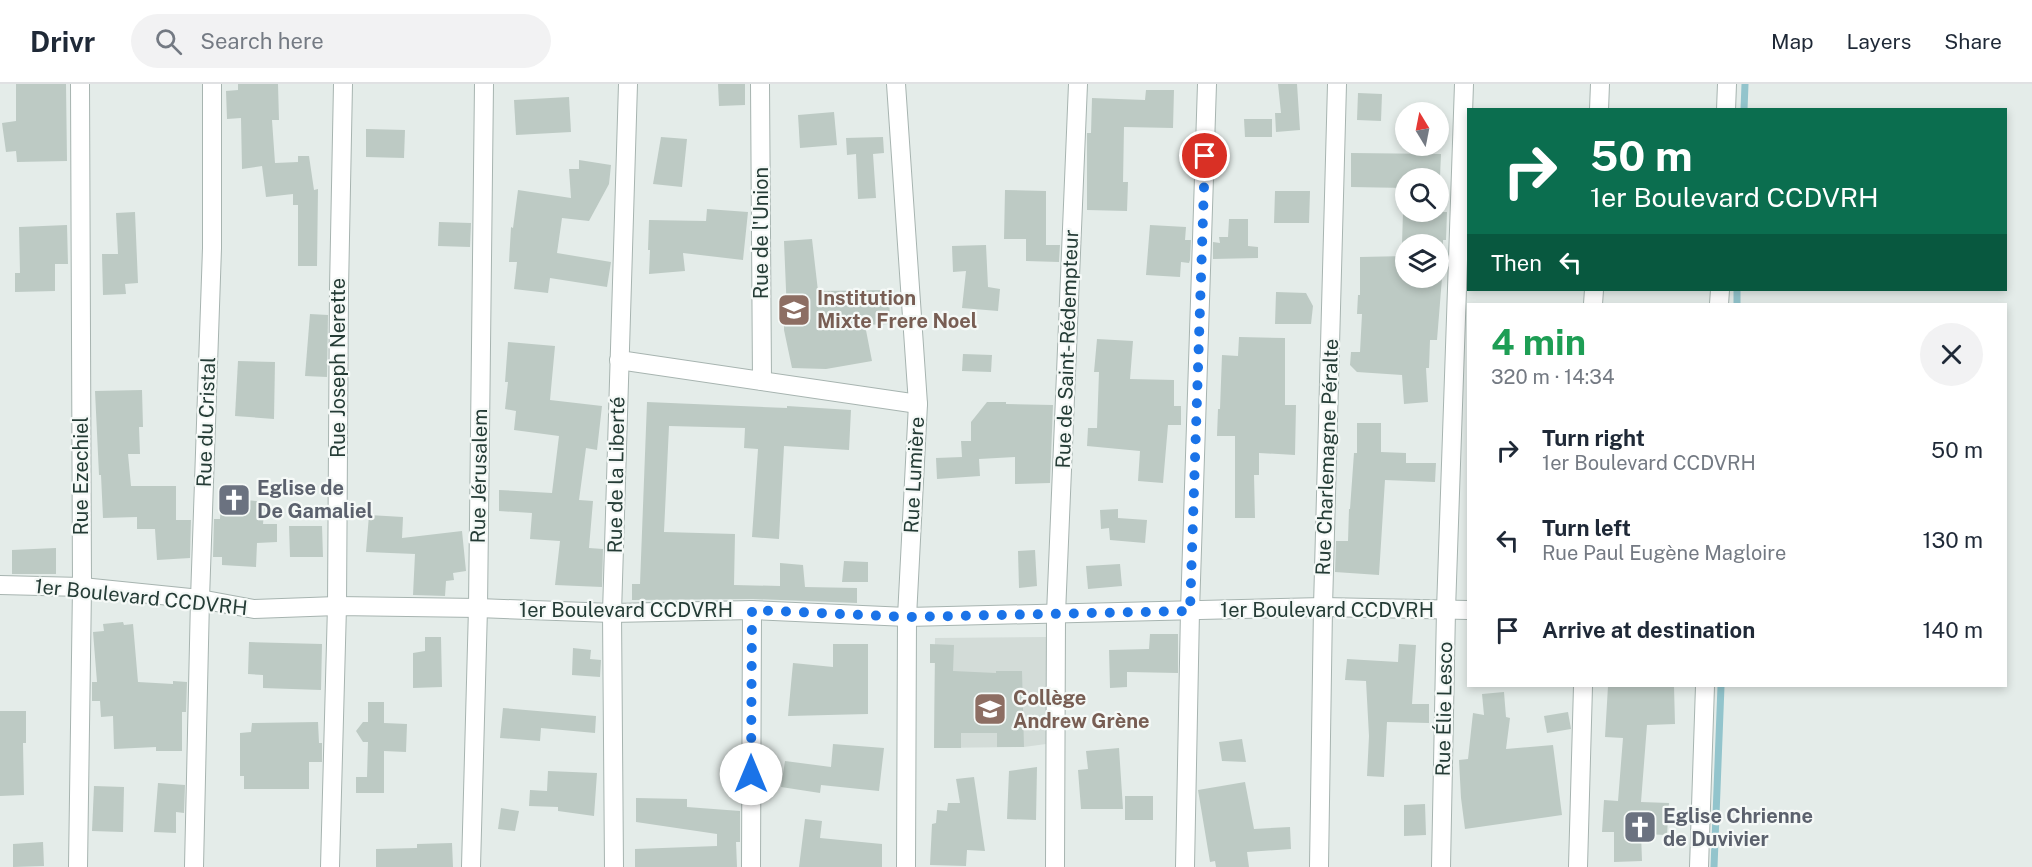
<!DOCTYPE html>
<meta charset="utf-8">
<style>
body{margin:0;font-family:"Public Sans",sans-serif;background:#f2f2f3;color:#1f2937;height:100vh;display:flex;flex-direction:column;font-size:22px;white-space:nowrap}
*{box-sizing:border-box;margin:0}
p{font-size:20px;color:#747a83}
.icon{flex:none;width:33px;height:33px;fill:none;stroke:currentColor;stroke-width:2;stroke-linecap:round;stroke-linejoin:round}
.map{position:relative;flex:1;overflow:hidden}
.sheet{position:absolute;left:1467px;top:219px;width:540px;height:384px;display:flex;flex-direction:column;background:#fff;border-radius:0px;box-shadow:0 3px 9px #0003}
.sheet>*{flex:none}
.top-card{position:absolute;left:1467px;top:24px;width:540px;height:183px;border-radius:0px;box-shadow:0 3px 9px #0003;background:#0b6e4f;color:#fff;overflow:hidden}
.needle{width:39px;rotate:350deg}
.controls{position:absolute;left:1395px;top:18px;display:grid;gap:12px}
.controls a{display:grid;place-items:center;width:54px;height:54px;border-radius:50%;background:#fff;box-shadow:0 3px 9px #0003;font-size:30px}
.pin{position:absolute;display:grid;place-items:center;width:51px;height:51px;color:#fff;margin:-26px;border:3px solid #fff;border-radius:50%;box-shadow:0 2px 6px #0007}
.me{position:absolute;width:66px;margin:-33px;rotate:0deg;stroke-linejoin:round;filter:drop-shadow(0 0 4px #0008)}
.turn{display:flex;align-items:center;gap:21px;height:126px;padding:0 24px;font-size:27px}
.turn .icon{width:78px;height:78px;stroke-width:2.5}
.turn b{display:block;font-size:42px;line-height:51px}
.then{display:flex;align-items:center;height:57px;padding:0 24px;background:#0003;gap:12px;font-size:22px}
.round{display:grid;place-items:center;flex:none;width:63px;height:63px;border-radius:32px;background:#f2f2f3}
.summary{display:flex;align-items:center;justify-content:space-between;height:102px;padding:0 24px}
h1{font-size:36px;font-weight:700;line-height:45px;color:#1e9e55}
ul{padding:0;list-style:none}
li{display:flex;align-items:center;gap:18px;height:90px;padding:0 24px}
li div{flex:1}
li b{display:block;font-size:22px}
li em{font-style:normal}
header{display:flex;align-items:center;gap:36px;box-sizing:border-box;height:84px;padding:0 30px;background:#fff;border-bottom:2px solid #e0e1e3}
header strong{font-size:28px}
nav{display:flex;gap:33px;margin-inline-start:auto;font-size:21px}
.search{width:420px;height:54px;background:#f2f2f3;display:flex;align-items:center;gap:15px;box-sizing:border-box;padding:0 21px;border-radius:33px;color:#747a83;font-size:22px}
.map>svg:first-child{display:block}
.built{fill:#d3dcd8}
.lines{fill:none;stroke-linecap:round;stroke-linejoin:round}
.stream{stroke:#92c4cc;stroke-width:7}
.building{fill:#bdcac4}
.street-casing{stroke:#a7b4b0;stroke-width:20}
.street{stroke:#fff;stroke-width:18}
.route{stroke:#1a73e8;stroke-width:10;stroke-dasharray:0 18}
.labels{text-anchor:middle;stroke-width:4.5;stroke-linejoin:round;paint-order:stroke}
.street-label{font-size:20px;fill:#253c36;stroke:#f5f9f7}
.education-label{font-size:20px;font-weight:bold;fill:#785e54;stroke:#f5f9f7;text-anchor:start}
.worship-label{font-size:20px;font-weight:bold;fill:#5b616d;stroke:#f5f9f7;text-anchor:start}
</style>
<header>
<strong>Drivr</strong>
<div class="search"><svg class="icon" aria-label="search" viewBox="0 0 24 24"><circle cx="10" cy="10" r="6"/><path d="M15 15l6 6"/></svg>Search here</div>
<nav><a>Map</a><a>Layers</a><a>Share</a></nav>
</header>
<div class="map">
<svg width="2032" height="783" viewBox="0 0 2032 783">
<rect width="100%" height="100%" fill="#e4ece9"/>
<path class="built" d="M1046 553V660L1024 663 934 664 935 554Z"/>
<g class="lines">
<g class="stream">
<path d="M1744 26 1745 0"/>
<path d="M1737 220V206"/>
<path d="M1714 783 1721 602"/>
</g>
</g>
<g class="building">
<path d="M16 0H66L67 77 17 78 16 67 6 68 2 39 16 37Z"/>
<path d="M238 0H278L279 36H272L275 79 298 78V72H309L314 106 318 105 317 182H298V121H293V110L266 113 262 82 242 85 241 34 227 35 226 7 238 6Z"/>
<path d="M718 0H745V21L719 22Z"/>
<path d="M1278 0H1297L1300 46 1276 48 1275 29H1281Z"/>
<path d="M1146 6H1174L1173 44 1124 43 1123 98H1128L1127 127 1087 126V49H1091L1092 14 1145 16Z"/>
<path d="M1358 9 1382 10 1381 37 1357 36Z"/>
<path d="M569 13 571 48 516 51 514 16Z"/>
<path d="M834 28 837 61 800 64 798 31Z"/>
<path d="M1244 35H1272V53H1245Z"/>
<path d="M366 45 405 46 404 74 366 73Z"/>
<path d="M661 53 687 55 682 103 653 100Z"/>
<path d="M883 53 884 69 873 70 876 114 858 115 856 70 847 71 846 54Z"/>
<path d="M1351 69 1441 70 1440 93 1406 92V104L1351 103Z"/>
<path d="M579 76 611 81 609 100 589 137 562 134 557 169 611 178 607 203 550 194 548 209 514 205 517 178H509L511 143 513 144 518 106 571 114 569 85H579Z"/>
<path d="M1005 106 1046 107V161H1060L1059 178 1026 177V155H1004Z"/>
<path d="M1275 107H1310L1309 139H1274Z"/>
<path d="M707 125 748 128 743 176 683 169 685 187 649 190 650 166H648L649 136 706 137Z"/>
<path d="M135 128 138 199 125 200 126 210 103 211 102 170H118L116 129Z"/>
<path d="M1403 128H1447L1446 156H1443V160H1402Z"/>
<path d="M1229 135H1248V162L1258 163V174L1213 175V158L1220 159 1219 153H1228Z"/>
<path d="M439 138 471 139 470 163 438 162Z"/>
<path d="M67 141 68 180H55V207L15 208V189H20L19 143Z"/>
<path d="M1150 141 1186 143 1185 156H1191L1190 176 1189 179 1181 178 1180 193 1146 191Z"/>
<path d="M812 155 818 207 889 206 890 240 865 241 872 277 826 285 792 284 784 246V230H787L784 157Z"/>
<path d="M986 161 988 203 1000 205 998 227 962 224 966 187 953 188 952 162Z"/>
<path d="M1406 172V194H1442L1437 256H1430L1429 284H1426L1428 318 1404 320 1402 291 1357 288 1350 281 1351 268H1360L1362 230H1357L1358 211H1360V173Z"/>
<path d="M1276 208 1306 209 1313 222 1311 240H1275Z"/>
<path d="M310 230 328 231 327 293 305 292Z"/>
<path d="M1239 253 1285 254V321H1296L1295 371 1259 369V391H1254L1255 434H1235V352H1217L1218 325H1220L1222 271 1238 272Z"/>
<path d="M1097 255 1133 257 1130 295 1174 296V322H1181V341H1168L1163 399 1138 397 1140 367 1087 362 1088 344H1097L1099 288H1094Z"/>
<path d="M508 258 555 262 550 316 602 322 597 366 586 364 579 416 593 417 589 464 603 465 602 503 555 501 560 457 530 455 532 429 499 427V406L552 409 559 352 514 346 516 327 505 325 508 298H505Z"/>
<path d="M963 270 992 271 991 288 962 287Z"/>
<path d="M238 277 275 278 274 335 235 332Z"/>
<path d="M142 306 143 343H139L140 370H128L131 402H176V436H191L190 474 157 476 155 445H137V433L103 434 101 391H99L95 307Z"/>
<path d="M647 318 787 324V322L851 326 849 366 784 362 779 455 752 453 758 365 744 364 745 344 669 342 664 448 735 450 734 501 780 502V479L803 481 805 503 857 504V519L753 515 632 516V500H640Z"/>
<path d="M987 318H1006V320L1053 321 1050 399 1015 400V373L979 375 980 392 937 395 936 374 962 373 961 357H971V338Z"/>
<path d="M1357 339H1381V368L1406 369V379H1436L1435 398 1385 396 1379 491 1335 488 1336 457H1348L1349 425H1350L1354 369H1357Z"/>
<path d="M237 415 265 418 263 440H277V458L257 459 256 483 222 481V473H213L214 435H220L221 417 237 418Z"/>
<path d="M1118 425V434L1147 436 1145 459 1110 456 1109 444 1101 445 1100 426Z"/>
<path d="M369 431 403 433 402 454 462 447 466 487 453 489 454 496 446 497 445 512 413 511 415 470 366 468Z"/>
<path d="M289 442H322L323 473H290Z"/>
<path d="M56 464V490H12V466Z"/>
<path d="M1035 466 1037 502 1019 504 1018 467Z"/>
<path d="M844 477 868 478V498H842Z"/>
<path d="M1120 480 1122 502 1088 505 1086 482Z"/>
<path d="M123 538 124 541 133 540 138 598 173 600V597L187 598 186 628H182V667H156V663L114 665 113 632 101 633 100 617H92V598H97L93 548 104 547 103 540Z"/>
<path d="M1150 550H1178V589L1127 588V603L1110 604 1109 566 1149 565Z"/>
<path d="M425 553H441L442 603 413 604V569L425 567Z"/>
<path d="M249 558 322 560 321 606 263 604V591L248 590Z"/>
<path d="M833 560H868V630L788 632 793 579 833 583Z"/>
<path d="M930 560 954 561 953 587 996 589V587H1022L1024 663H997V649H961V664H934L935 579H930Z"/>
<path d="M1399 560 1416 561 1412 620H1429V639L1387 638 1384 693 1367 692 1369 652 1366 597 1345 596 1347 575 1398 578Z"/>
<path d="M573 564 591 566 590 575 601 576 600 593 572 591Z"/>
<path d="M1608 602H1674L1675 640 1647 641 1641 718 1669 719 1667 751 1641 750 1642 777 1614 778V748H1602L1604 716 1618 717 1623 654 1605 653Z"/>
<path d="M1504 608 1506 633 1510 634 1506 665 1553 661 1562 731 1465 745 1461 714 1459 676 1468 675 1473 629 1484 631 1482 610Z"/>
<path d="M368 618H384V639L407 640 406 668 384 667V709H356V693H367L368 658H363L356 647 363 638H368Z"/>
<path d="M503 624 596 632 595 649 541 644 540 657 500 654Z"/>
<path d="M0 627H26V659H23L24 711 0 712Z"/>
<path d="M1568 628 1571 645 1547 649 1544 632Z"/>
<path d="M318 638 319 659H322V678H309V705H244V692H240V649L251 648 252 639Z"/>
<path d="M1242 655 1246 678 1222 677 1219 658Z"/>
<path d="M833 660 884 664 879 707 821 701 820 709 781 703 785 677 831 683Z"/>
<path d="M1119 664 1123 725H1081L1078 686 1088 685 1086 667Z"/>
<path d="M1037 683 1036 736 1007 735 1009 687Z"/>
<path d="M548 687 597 689 594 732 558 727V723L529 722 530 706 547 707Z"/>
<path d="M974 693 985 767 967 766 966 782 930 781 932 740 936 739 937 726 947 727 948 719H960L956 695Z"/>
<path d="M1245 698 1254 745 1290 743 1291 765 1247 768 1249 783H1216L1215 777 1210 778 1198 706Z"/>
<path d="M158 699 185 701 184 729 176 728V749L154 748Z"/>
<path d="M94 702 124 703 123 748 92 747Z"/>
<rect x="1125" y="712" width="28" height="24"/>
<path d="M636 714 687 715V723L740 727V758H736L737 783H635V765L717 762V750L636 738Z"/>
<path d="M1425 720 1426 751 1404 752V721Z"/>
<path d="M501 724 519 727 515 747 498 745Z"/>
<path d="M805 735 822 737 820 754 882 760V783H799Z"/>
<path d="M43 758 44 782 13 783V760Z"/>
<path d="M452 759 453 783H376V765L417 764V760Z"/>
</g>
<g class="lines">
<g class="street-casing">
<g id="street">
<path d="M760 0 762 297"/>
<path d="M896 0 918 320 907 533 906 783"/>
<path d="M1599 26 1600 0"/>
<path d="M1726 26 1727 0"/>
<path d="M1593 220 1594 206"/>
<path d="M1719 220 1720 206"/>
<path d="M619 276 918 320"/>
<path d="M0 501 82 503 200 515 254 525 337 522 478 524 612 529 752 526 907 533 1323 523 1468 526"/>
<path d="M78 783 82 503 80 0"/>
<path d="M194 783 200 515 212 164V0"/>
<path d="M330 783 337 522 339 205 343 0"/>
<path d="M471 783 478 524 484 0"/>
<path d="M614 783 612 529 628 0"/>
<path d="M751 783 752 526"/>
<path d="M1055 783 1056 530 1078 0"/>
<path d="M1185 783 1190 527 1207 0"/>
<path d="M1319 783 1323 523 1337 0"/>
<path d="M1441 783 1446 526 1464 0"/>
<path d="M1578 783 1583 602"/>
<path d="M1699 783 1705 602"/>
</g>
</g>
<use href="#street" class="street"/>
</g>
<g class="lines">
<path class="route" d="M751 690 752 526 907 533 1190 527 1205 72"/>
</g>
<defs>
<g id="school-square" transform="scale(1.725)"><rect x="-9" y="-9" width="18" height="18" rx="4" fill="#8d6e63" stroke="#f5f9f7"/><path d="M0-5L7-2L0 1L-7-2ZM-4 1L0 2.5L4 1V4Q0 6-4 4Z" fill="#fff"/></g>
<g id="church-square" transform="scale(1.725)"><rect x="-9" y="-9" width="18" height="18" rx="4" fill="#6b7280" stroke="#f5f9f7"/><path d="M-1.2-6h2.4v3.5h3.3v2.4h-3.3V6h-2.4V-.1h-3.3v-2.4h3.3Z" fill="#fff"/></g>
</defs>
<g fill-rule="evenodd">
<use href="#school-square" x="794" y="226"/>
<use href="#church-square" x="234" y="416"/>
<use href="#school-square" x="990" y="625"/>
<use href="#church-square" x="1640" y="743"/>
</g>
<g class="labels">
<g class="street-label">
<text transform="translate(761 149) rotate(-90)" y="7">Rue de l'Union</text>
<text transform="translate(1067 265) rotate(-88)" y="7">Rue de Saint-Rédempteur</text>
<text transform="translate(338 284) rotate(-90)" y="7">Rue Joseph Nerette</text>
<text transform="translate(206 338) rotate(-88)" y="7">Rue du Cristal</text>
<text transform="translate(1327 373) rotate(-88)" y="7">Rue Charlemagne Péralte</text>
<text transform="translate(616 391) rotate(-89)" y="7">Rue de la Liberté</text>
<text transform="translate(914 391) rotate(-87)" y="7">Rue Lumière</text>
<text transform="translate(81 392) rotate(-90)" y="7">Rue Ezechiel</text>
<text transform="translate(479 392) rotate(-89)" y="7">Rue Jérusalem</text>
<text transform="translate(141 513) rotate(6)" y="7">1er Boulevard CCDVRH</text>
<text x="626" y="533">1er Boulevard CCDVRH</text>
<text x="1327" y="533">1er Boulevard CCDVRH</text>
<text transform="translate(1444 625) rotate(-89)" y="7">Rue Élie Lesco</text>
</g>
<g class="education-label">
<text x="817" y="221">Institution<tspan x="817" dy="23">Mixte Frere Noel</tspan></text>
<text x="1013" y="621">Collège<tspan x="1013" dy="23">Andrew Grène</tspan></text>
</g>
<g class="worship-label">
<text x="257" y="411">Eglise de<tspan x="257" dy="23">De Gamaliel</tspan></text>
<text x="1663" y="739">Eglise Chrienne<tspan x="1663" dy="23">de Duvivier</tspan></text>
</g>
</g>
</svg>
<div class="controls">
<a><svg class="needle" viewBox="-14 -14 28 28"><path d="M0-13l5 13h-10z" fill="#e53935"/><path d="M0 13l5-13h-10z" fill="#747a83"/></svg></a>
<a><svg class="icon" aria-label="search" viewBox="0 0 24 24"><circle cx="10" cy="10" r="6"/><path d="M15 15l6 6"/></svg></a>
<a><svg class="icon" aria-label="layers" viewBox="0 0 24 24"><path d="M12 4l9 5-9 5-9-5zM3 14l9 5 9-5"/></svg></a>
</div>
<div class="pin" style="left:1205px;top:72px;background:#d93025"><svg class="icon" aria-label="arrive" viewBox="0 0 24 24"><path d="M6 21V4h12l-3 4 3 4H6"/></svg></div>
<svg class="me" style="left:751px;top:690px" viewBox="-20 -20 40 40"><circle r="19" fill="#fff"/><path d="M0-13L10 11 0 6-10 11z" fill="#1a73e8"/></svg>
<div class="top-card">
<div class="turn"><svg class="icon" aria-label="right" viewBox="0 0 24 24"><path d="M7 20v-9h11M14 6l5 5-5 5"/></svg><div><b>50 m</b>1er Boulevard CCDVRH</div></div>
<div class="then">Then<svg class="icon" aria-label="left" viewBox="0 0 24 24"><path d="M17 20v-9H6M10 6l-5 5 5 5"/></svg></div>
</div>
<section class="sheet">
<div class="summary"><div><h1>4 min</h1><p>320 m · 14:34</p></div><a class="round"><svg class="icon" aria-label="close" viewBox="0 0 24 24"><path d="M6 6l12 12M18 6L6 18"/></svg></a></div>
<ul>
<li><svg class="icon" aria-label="right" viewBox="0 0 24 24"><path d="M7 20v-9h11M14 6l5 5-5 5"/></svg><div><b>Turn right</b><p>1er Boulevard CCDVRH</p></div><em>50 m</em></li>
<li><svg class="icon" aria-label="left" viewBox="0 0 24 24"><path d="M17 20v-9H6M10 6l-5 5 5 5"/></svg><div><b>Turn left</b><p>Rue Paul Eugène Magloire</p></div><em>130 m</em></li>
<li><svg class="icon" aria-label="arrive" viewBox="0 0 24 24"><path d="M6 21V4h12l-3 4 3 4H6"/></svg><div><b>Arrive at destination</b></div><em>140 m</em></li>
</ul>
</section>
</div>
